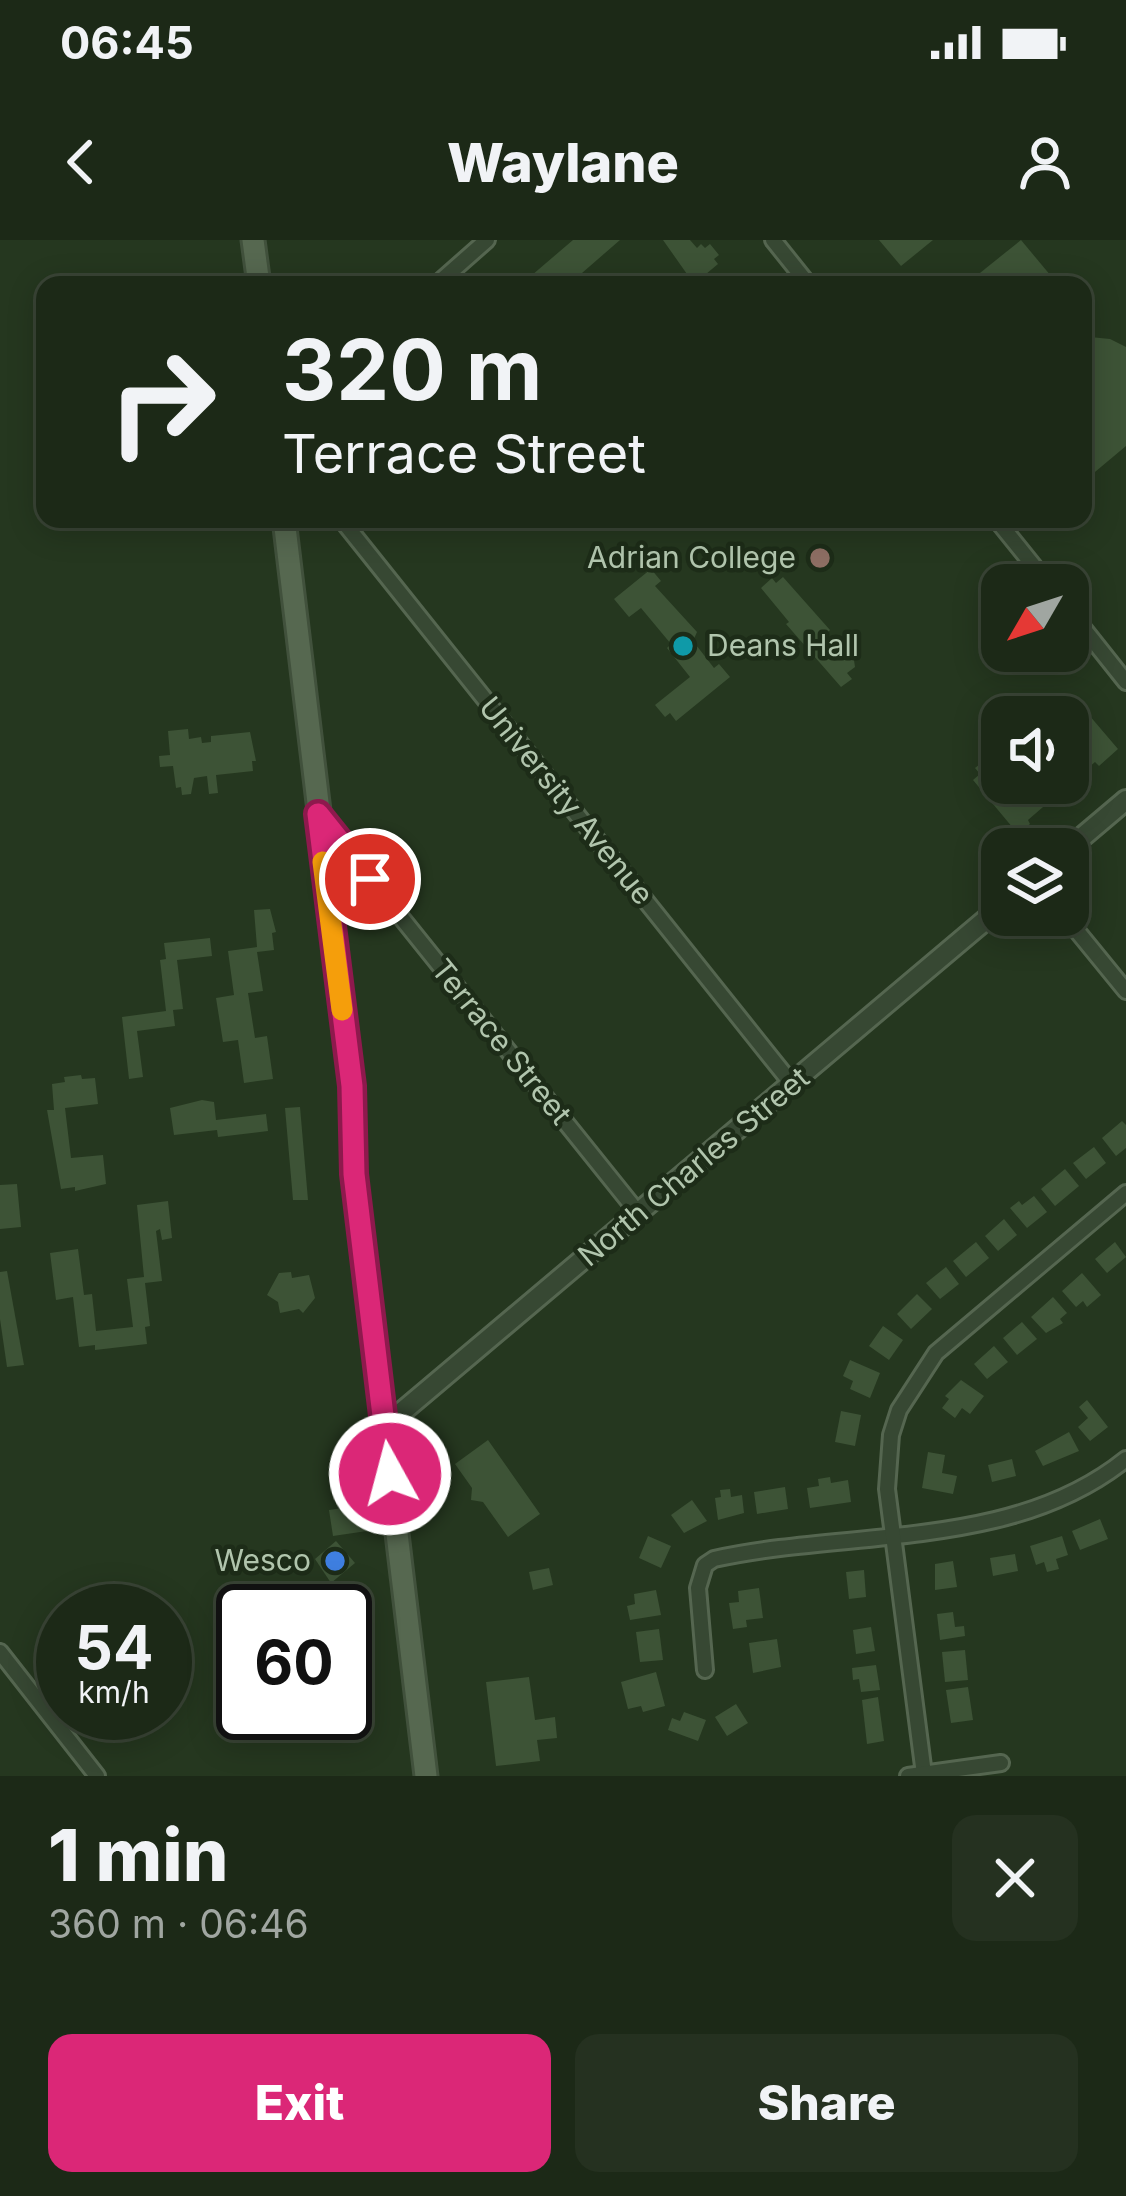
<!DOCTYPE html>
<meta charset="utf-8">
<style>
body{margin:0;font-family:Inter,sans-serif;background:#253120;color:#f1f3f6;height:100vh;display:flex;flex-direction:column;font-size:45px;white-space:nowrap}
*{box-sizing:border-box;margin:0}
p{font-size:39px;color:#a0a6a1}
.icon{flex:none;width:66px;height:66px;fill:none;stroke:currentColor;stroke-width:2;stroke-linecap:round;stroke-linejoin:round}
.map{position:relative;height:1536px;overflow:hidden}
.details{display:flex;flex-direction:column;background:#1c2917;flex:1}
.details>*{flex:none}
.banner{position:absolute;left:36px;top:36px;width:1056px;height:252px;border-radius:24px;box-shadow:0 6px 30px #0003,0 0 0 3px #3a4536;background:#1c2917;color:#f1f3f6;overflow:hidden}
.needle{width:78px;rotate:231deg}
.fabs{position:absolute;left:981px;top:324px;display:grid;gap:24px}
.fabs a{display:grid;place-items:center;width:108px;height:108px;border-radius:24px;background:#1c2917;box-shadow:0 6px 30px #0003,0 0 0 3px #3a4536;font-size:60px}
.speed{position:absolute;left:36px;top:1344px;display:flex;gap:24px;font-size:60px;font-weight:700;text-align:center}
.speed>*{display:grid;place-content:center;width:156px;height:156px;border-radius:50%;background:#1c2917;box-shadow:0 6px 30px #0003,0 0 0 3px #3a4536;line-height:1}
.speed small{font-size:30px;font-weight:400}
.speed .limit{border:6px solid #111;border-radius:18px;background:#fff;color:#111}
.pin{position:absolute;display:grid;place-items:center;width:102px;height:102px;color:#fff;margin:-51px;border:6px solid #fff;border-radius:50%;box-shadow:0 3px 12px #0007}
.me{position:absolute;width:132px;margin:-66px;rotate:353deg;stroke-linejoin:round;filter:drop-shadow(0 0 9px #0008)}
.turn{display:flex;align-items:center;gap:42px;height:252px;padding:0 48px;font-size:54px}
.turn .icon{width:156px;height:156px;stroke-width:2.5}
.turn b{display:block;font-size:84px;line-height:102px}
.round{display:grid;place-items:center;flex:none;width:126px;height:126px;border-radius:24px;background:#253120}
.overview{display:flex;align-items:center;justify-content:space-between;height:204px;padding:0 48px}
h1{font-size:72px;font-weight:800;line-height:90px}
.cta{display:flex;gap:24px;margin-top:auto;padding:24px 48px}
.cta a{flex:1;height:138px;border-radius:24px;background:#db2777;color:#fff;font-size:48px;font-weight:800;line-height:138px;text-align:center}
.cta a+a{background:#253120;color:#f1f3f6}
.status{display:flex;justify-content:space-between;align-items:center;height:84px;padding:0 60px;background:#1c2917;direction:ltr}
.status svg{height:33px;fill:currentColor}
header{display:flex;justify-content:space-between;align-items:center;height:156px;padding:0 48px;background:#1c2917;font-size:54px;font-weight:800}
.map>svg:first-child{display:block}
.building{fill:#3d5336}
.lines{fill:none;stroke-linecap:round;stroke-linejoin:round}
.minor-casing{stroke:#556650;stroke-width:20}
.tertiary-casing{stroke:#556650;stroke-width:24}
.primary-casing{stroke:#41513c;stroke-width:27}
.minor{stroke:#374833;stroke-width:14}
.tertiary{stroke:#374833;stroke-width:18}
.primary{stroke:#566850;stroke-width:21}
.route-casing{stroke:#8e194d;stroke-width:30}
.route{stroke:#db2777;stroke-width:21}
.slow{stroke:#f59e0b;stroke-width:21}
.education-dot{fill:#8d6e63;stroke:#1d2c18;stroke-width:4.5}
.culture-dot{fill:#0f9aa8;stroke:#1d2c18;stroke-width:4.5}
.shop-dot{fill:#3f7fe0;stroke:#1d2c18;stroke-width:4.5}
.labels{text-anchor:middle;stroke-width:9;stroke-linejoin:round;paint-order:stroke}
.poi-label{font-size:30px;fill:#b1c5ad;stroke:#1d2c18;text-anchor:end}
.street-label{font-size:30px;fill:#b1c5ad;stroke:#1d2c18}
</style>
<div class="status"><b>06:45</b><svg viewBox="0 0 49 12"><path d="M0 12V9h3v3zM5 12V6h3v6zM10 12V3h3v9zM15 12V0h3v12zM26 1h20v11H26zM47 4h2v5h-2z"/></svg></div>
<header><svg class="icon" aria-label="back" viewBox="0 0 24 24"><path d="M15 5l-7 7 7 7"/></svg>Waylane<svg class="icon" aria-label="person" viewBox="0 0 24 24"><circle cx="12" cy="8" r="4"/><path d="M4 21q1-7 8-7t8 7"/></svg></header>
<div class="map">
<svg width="1126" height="1536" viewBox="0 0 1126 1536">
<rect width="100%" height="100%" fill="#25371f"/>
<g class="building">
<path d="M573 0H620L582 33 588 41 583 45H501L512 36 516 40 521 35 525 41Z"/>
<path d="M663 0H690L697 8 701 4 705 8 710 4 719 15 714 19 718 24 694 44Z"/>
<path d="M879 0H933L901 26Z"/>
<path d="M1021 0 1056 42 965 45Z"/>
<path d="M1090 97 1110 99 1126 107V206L1083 242V98Z"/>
<path d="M651 329 661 341 655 346 697 392 693 401 714 428 719 424 730 437 676 481 670 473 665 477 655 465 690 437 667 408 671 404 641 368 629 377 614 359Z"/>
<path d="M783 337 830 390 827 393 845 415 848 412 854 420 855 427 847 433 852 439 841 447 786 384 789 382 761 348 772 338 776 343Z"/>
<path d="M1089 475 1118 509 1099 526 1095 522 1028 580 1030 584 1018 594 973 540 980 534 975 528 989 517 1002 533V543H1011L1018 551 1027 543H1068V507L1081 490 1077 485Z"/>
<path d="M188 489 189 499 201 497 202 503 211 502V496L250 492 256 521H252L253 531 216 535 218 553 209 554 207 536 194 538 191 554 182 555 181 547 176 548 173 526 160 527 159 516 170 515 168 491Z"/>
<path d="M270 669 276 692 272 693 274 710 257 712 263 751 248 753 255 798 267 796 273 839 244 843 238 800 223 802 216 758 234 755 228 711 257 707 254 670Z"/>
<path d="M210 698 212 716 177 720 183 769 173 770 175 786 137 791 143 837 129 839 122 777 166 771 160 720 166 719 164 703Z"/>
<path d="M81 835 82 839 95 838 98 864 65 868 71 918 103 915 106 944 75 951V947L61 949 47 870H54L52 844 65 842 64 837Z"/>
<path d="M202 860 214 862 216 880 266 874 268 891 218 897 217 890 174 895 170 868Z"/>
<path d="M300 867 308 960H293L285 868Z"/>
<path d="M1122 881 1126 885V908L1116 916 1102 898Z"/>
<path d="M1094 907 1106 923 1086 939 1073 923Z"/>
<path d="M1065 929 1079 946 1055 966 1041 949Z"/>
<path d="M17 944 21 987 0 989V945Z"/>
<path d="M1034 956 1047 972 1027 988 1010 968 1019 961 1022 965Z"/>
<path d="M168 961 172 998 162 1000 160 989 156 991 162 1041 145 1043 150 1086 145 1087 147 1104 95 1110V1105L79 1107 73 1057 56 1060 50 1013 78 1009 84 1055 92 1054 96 1091 133 1087 127 1039 144 1037 137 965Z"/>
<path d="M1004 979 1017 995 998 1011 985 996Z"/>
<path d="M976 1002 989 1018 966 1037 953 1021Z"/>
<path d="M1115 1002 1126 1017 1107 1033 1095 1019Z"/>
<path d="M946 1027 959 1044 940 1059 926 1043Z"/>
<path d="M7 1031 24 1125 7 1127 0 1079V1032Z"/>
<path d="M291 1032 292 1038 309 1035 315 1058 303 1073 299 1069 280 1073 278 1062 267 1055 279 1033Z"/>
<path d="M1082 1033 1101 1055 1087 1067 1083 1061 1076 1067 1062 1051Z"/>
<path d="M917 1054 932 1069 911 1089 897 1074Z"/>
<path d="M1053 1057 1067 1073 1060 1079 1063 1083 1046 1093 1031 1077Z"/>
<path d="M1022 1082 1037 1099 1017 1115 1003 1098Z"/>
<path d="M883 1086 903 1100 889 1120 869 1106Z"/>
<path d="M994 1106 1008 1122 987 1139 974 1124Z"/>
<path d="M850 1120 880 1133 870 1158 850 1149 853 1141 843 1136Z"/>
<path d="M961 1140 984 1156 970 1174 962 1168 955 1178 942 1168 949 1159 945 1156Z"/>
<path d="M1087 1160 1108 1187 1090 1201 1078 1187 1088 1178 1079 1167Z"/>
<path d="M841 1171 861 1175 855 1206 835 1202Z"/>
<path d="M1069 1192 1079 1211 1043 1226 1035 1211Z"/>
<path d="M488 1200 540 1274 508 1297 483 1262 471 1260 472 1248 455 1224Z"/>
<path d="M928 1212 945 1215 942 1233 957 1236 953 1254 922 1248Z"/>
<path d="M1012 1219 1016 1236 992 1242 988 1225Z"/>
<path d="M830 1237 831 1243 848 1240 851 1262 810 1268 807 1248 819 1246 818 1239Z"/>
<path d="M785 1247 788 1269 757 1274 754 1252Z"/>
<path d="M730 1249 731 1257 742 1255 744 1273 718 1280 715 1258 721 1257 720 1250Z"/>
<path d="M692 1260 707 1281 684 1293 671 1275Z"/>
<path d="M363 1265 367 1291 333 1296 329 1270Z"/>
<path d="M1100 1279 1108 1299 1080 1310 1072 1291Z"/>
<path d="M648 1296 671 1306 661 1328 639 1318Z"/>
<path d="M1062 1296 1068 1315 1056 1319 1059 1329 1047 1332 1044 1322 1036 1325 1030 1306Z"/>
<path d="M336 1301 355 1323 331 1343 315 1319Z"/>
<path d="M1015 1314 1018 1331 993 1336 990 1318Z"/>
<path d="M953 1321 957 1347 935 1350V1324Z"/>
<path d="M549 1328 553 1345 533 1350 529 1332Z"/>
<path d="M864 1330 866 1357 849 1359 846 1332Z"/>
<path d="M759 1348 763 1378 746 1380 747 1387 733 1389 729 1363 739 1362 738 1351Z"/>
<path d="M656 1350 661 1375 630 1380 627 1366 635 1364 634 1354Z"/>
<path d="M953 1372 955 1387 964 1386 965 1396 940 1400 937 1374Z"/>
<path d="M871 1387 875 1411 856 1414 853 1390Z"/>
<path d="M659 1389 663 1420 640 1422 636 1392Z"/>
<path d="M777 1399 781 1427 753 1433 749 1403Z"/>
<path d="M965 1410 968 1440 945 1442 942 1412Z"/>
<path d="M876 1425 880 1450 861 1452 859 1439 853 1440 852 1428Z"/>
<path d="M656 1432 665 1466 643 1472 641 1466 628 1469 621 1442Z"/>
<path d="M529 1437 535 1480 555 1477 557 1498 537 1500 540 1521 496 1526 486 1442Z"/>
<path d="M968 1447 973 1480 951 1483 946 1450Z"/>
<path d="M878 1457 884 1501 867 1504 862 1460Z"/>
<path d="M736 1464 748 1483 727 1496 715 1477Z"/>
<path d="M684 1472 706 1480 698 1501 668 1490 672 1478 680 1481Z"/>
</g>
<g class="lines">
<g class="minor-casing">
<g id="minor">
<path d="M773 0 809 45"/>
<path d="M436 45 487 0"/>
<path d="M341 279 792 844"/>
<path d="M996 279 1049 345"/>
<path d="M1068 369 1126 442"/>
<path d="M323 580 639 974"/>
<path d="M1064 675 1126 751"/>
<path d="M0 1412 97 1536"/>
<path d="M705 1430 698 1348 705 1325 714 1319C849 1289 1012 1311 1126 1219"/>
<path d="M924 1534 887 1249 891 1195 899 1170 936 1113 1126 953"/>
<path d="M908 1536 1001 1523"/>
</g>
</g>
<g class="tertiary-casing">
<g id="tertiary">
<path d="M1068 609 1126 560"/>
<path d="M384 1187 1002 666"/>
</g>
</g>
<g class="primary-casing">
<g id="primary">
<path d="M253 0 259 45"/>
<path d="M284 279 352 846 354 934 426 1536"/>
</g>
</g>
<use href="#minor" class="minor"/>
<use href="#tertiary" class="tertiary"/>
<use href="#primary" class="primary"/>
</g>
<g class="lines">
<g class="route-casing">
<path id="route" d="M370 639 318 574 352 846 354 934 390 1234"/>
</g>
<use href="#route" class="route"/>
<path class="slow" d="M323 622 342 770"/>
</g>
<circle class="education-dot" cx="820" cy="318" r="12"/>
<circle class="culture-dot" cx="683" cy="406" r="12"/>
<circle class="shop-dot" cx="335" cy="1321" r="12"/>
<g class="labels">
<g class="poi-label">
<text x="796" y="328">Adrian College</text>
<text x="707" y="416" text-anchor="start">Deans Hall</text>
<text x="311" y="1331">Wesco</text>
</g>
<g class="street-label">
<text transform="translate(566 561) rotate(51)" y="10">University Avenue</text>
<text transform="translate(501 802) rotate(51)" y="10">Terrace Street</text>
<text transform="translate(694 927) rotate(-40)" y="10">North Charles Street</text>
</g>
</g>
</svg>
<div class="fabs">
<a><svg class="needle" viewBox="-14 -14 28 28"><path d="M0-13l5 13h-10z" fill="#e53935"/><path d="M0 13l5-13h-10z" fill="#a0a6a1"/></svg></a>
<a><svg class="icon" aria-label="sound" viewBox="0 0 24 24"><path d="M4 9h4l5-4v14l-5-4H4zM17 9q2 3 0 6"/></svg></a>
<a><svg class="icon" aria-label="layers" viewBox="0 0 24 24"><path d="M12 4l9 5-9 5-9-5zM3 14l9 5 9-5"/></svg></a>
</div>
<div class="speed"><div>54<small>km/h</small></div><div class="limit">60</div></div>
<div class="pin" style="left:370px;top:639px;background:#d93025"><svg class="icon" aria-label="arrive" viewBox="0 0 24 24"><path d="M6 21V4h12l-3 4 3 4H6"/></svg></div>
<svg class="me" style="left:390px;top:1234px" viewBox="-20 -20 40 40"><circle r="17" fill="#db2777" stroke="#fff" stroke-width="3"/><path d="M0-11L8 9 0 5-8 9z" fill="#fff"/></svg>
<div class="banner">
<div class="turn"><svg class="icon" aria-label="right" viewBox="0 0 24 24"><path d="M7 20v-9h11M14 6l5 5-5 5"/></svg><div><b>320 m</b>Terrace Street</div></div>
</div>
</div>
<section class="details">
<div class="overview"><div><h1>1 min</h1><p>360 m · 06:46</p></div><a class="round"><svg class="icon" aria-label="close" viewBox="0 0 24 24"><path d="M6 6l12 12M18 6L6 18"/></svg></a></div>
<div class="cta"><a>Exit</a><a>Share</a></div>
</section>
